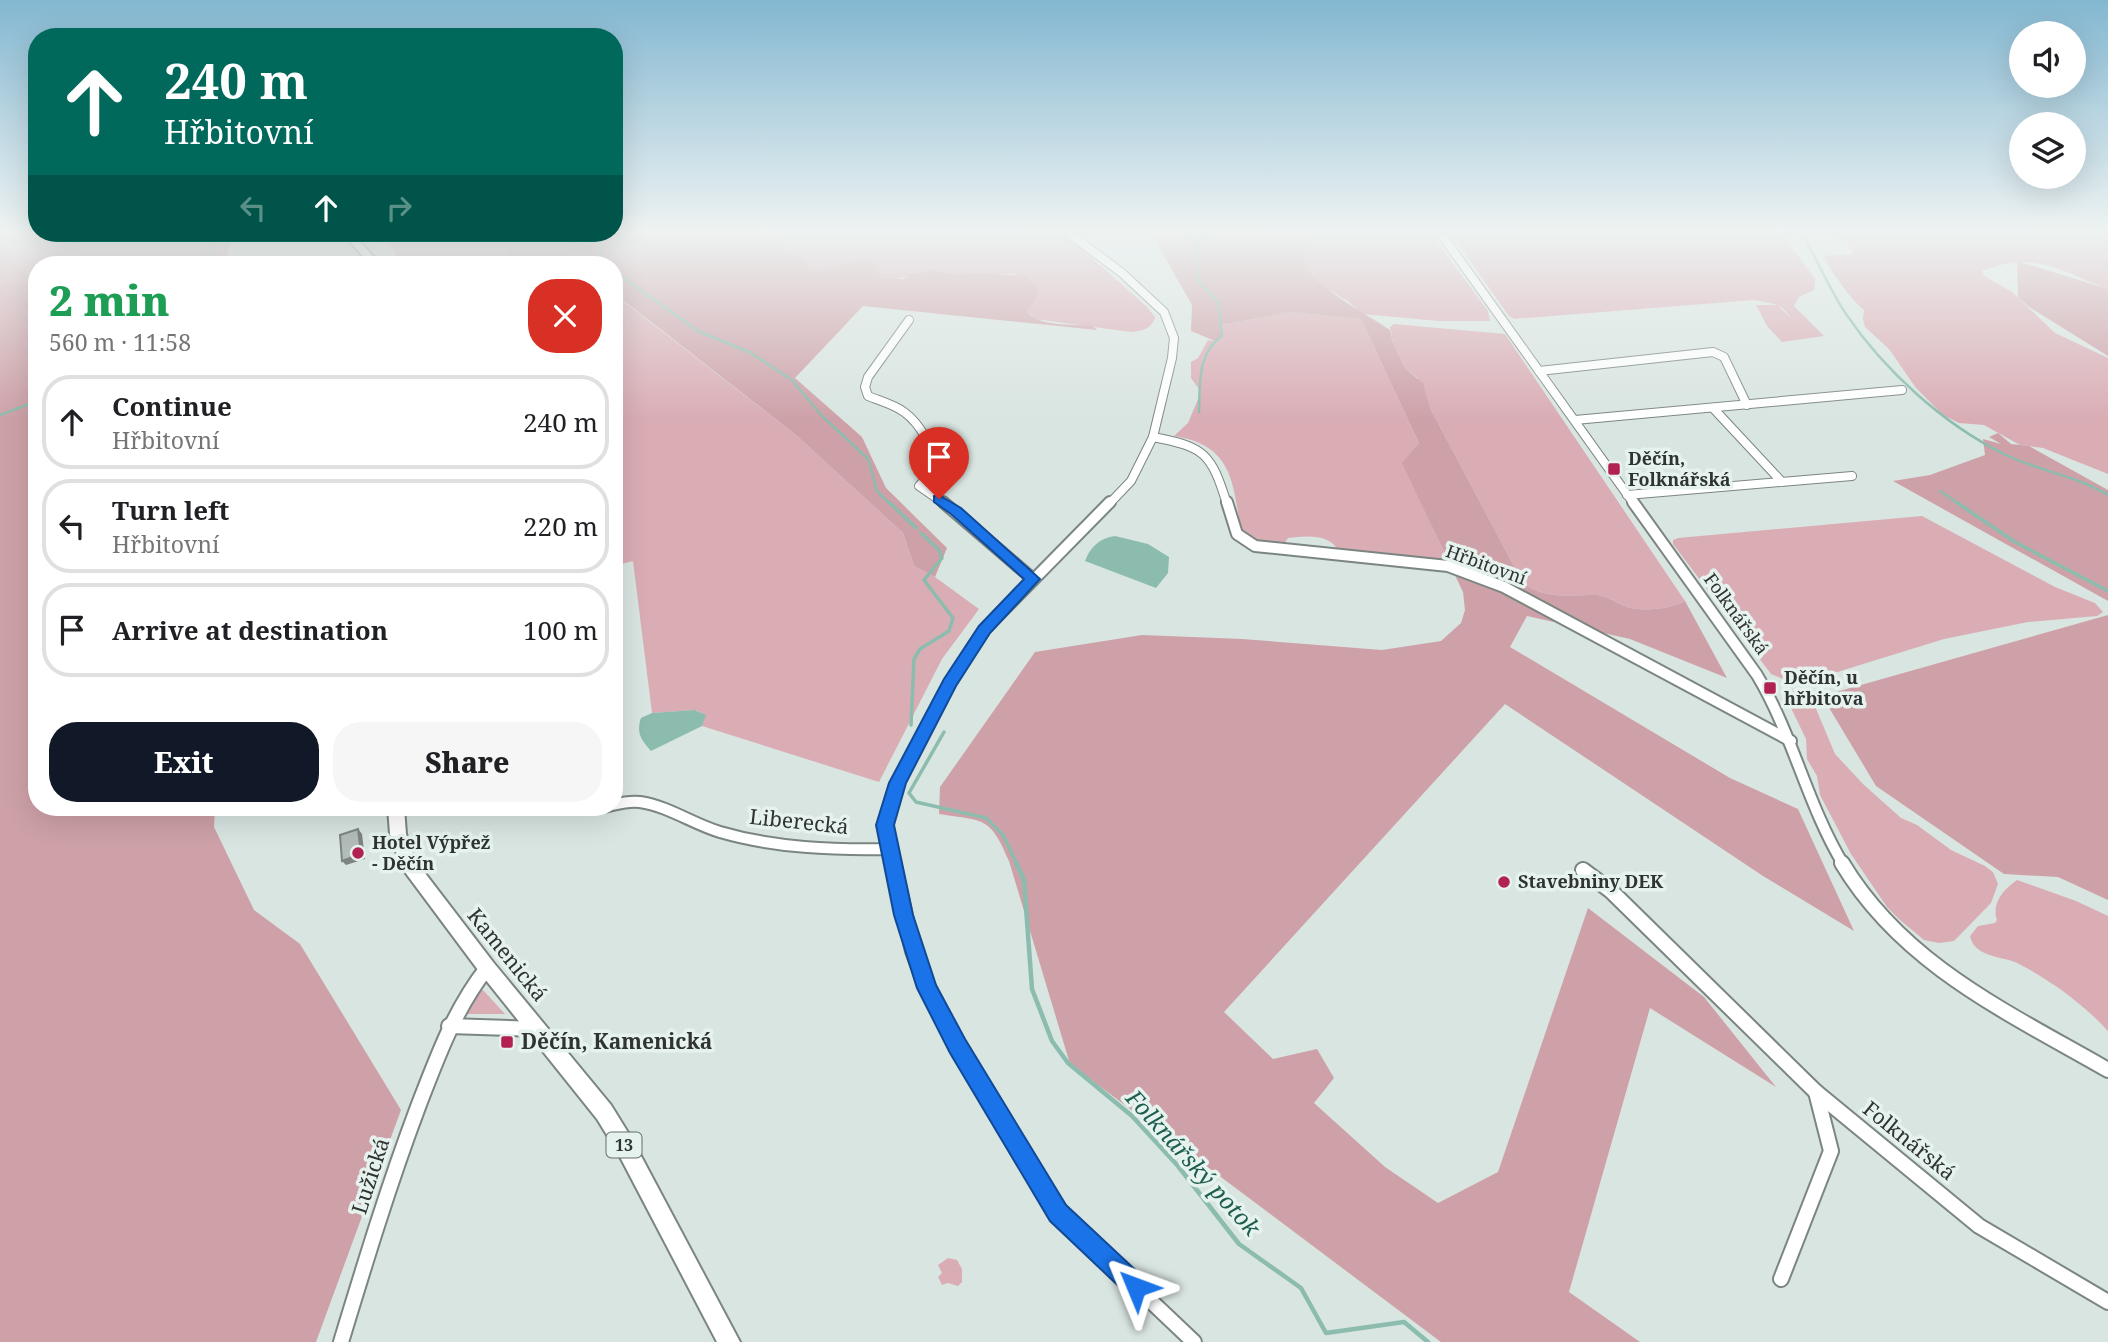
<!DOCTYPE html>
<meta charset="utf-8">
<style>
body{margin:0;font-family:"Noto Serif",serif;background:#f6f6f6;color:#202124;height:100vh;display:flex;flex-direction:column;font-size:26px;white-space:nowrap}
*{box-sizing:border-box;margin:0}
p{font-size:23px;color:#757577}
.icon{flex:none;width:38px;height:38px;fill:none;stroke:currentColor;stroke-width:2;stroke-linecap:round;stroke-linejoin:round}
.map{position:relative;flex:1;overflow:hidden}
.panel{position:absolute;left:28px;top:256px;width:595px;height:560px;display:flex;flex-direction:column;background:#fff;border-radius:28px;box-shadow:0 7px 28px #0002}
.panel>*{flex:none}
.banner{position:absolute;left:28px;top:28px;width:595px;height:214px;border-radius:28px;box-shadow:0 7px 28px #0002;background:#00695c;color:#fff;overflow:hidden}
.controls{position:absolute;left:2009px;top:21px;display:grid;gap:14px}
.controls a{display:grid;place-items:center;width:77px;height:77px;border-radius:50%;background:#fff;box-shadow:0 7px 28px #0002;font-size:35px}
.pin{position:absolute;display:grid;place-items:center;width:60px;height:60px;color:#fff;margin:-72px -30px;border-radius:50% 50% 50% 0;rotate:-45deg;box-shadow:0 0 7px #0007}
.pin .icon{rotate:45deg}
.me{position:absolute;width:77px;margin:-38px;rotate:314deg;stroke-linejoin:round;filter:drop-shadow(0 0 5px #0008)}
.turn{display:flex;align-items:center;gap:24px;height:147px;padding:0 21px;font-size:32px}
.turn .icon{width:91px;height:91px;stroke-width:2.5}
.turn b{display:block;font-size:49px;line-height:60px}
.lanes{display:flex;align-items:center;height:66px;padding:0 21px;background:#0003;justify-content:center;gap:35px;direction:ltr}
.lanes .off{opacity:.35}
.round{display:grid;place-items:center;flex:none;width:74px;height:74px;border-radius:28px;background:#f6f6f6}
.head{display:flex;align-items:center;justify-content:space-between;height:119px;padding:0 21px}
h1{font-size:42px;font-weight:800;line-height:52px;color:#1e9e55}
.action{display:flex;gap:14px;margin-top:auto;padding:14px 21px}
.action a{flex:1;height:80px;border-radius:28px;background:#111827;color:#fff;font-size:28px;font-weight:800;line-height:80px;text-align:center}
.action a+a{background:#f6f6f6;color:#202124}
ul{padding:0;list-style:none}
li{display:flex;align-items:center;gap:21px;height:94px;margin:0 14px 10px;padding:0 7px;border:4px solid #e0e0e0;border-radius:28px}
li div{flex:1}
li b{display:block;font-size:26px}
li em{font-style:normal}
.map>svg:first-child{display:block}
.green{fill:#daadb5}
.forest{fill:#cea1a8}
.water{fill:#8bbcae}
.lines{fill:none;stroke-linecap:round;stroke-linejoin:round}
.stream-far2{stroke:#8bbcae;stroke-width:2.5}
.stream-far1{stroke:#8bbcae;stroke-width:3.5}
.stream{stroke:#8bbcae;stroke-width:4.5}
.minor-far2-casing{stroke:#7b8582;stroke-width:10}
.minor-far1-casing{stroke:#7b8582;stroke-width:14}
.minor-casing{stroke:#7b8582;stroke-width:18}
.major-casing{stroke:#7b8582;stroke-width:4}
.minor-far2{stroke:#fff;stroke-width:8}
.minor-far1{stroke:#fff;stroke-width:10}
.minor{stroke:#fff;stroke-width:14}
.major{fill:#fff;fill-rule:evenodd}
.shaded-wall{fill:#7d8482}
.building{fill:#b2bdba;stroke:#7d8482;stroke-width:2}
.route{fill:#1a73e8;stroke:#114b97;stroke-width:2}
.poi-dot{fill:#b12152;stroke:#e6f2ee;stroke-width:2.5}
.labels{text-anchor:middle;stroke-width:7;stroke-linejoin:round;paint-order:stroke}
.shield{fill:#e6f2ee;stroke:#666d6a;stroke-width:2}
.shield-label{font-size:16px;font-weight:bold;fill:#2f3432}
.poi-label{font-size:18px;font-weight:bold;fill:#2f3432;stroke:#e6f2ee;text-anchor:start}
.street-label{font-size:18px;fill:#2f3432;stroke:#e6f2ee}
.near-street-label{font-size:21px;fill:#2f3432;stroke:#e6f2ee}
.near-poi-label{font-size:21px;font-weight:bold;fill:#2f3432;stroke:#e6f2ee;text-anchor:start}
.near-water-label{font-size:23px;font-style:italic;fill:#1e5d4e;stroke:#e6f2ee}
</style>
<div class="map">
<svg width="2108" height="1342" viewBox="0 0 2108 1342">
<rect width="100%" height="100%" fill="#d9e5e1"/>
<g class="green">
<path d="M761 231H1062L1147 307 1155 317C1152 329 1142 331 1131 332L1035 319 1027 311 1037 298 1015 274 959 275 934 270 897 279 880 278 856 262 829 270 810 268 798 256 783 253 773 234Z"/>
<path d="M1306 231H1429L1488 311 1490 321H1439L1362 314 1349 302 1324 287 1307 267 1303 257 1308 245 1304 236Z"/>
<path d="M1449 231H1780L1815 279 1814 290 1799 297 1794 306 1824 336 1782 342 1767 326 1756 305H1777L1791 318C1780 302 1772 304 1754 300L1514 319 1509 316Z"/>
<path d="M1832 231H2108V289C2058 270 2036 250 1982 271L1984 276 2012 292 2055 333 2108 358V474L2043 448 2020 445 1984 425 1959 423 1943 415 1916 388 1889 349 1865 327 1863 319 1864 310C1852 301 1829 269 1824 256L1853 254 1845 240Z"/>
<path d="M380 233H507L508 259 528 260 538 264H398L395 252Z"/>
<path d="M614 294 796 435 903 533 914 566 935 577 979 609 942 659 879 782 702 726 705 715 696 710 652 713 633 561 614 566Z"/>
<path d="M1290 312 1361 319 1419 443 1403 463 1449 563 1339 552C1330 533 1306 536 1288 538L1282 547 1257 543 1241 531C1233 483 1233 445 1174 436L1188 423 1201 392 1191 378V362L1198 358 1208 340 1215 341 1221 325Z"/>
<path d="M1394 324 1505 334 1685 601C1671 609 1643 612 1627 607 1617 603 1607 596 1597 595 1571 595 1546 600 1523 583L1431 410 1425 390 1418 378 1405 368 1393 343 1390 327Z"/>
<path d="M1922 516 2055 587 2095 603 2103 612 2097 616 2028 622 1944 639 1818 678 1790 682 1771 674 1673 544V540L1678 538Z"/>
<path d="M1803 690 1814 704 1835 754 1863 784 1901 818 1917 825 1951 850 1985 866 1993 872 1998 884 1991 903 1954 941 1939 943 1924 940 1900 920 1887 907 1851 854 1820 795 1817 776 1807 759 1806 739 1792 710 1788 692Z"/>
<path d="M2017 880 2076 901 2108 916V1031C2082 1003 2053 982 2019 964 2005 956 1974 958 1970 936L1978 926 1995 923 1997 920C1991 903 2004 889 2017 880Z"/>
<path d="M483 990 505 1014H467L463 1008 474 994Z"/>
<path d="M948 1258 957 1260 962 1269V1282L958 1286 948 1283 942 1285 938 1277 942 1273 938 1265Z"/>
</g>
<g class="forest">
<path d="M0 231 234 233 225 264H37V807H215L214 827 254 910 300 944 401 1110 316 1342H0Z"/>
<path d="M614 231H761L773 234 783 252 799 256 810 268C832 272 856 255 875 264L881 278 903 279 912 274 934 270 959 275 977 273 1026 276 1038 289 1037 298 1027 311C1036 327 1075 324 1093 326L1097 330 863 306 795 378 862 437 886 488 947 548 935 577 914 566 903 533 796 435 614 293V264H538L528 260 508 259 507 233Z"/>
<path d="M1150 231H1306L1304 236 1308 245C1285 275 1372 316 1390 330L1393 343 1405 368 1423 383 1431 410 1523 583C1546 600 1571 595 1597 595 1607 596 1617 603 1627 607 1643 612 1671 609 1685 601L1727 678 1630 639 1527 616 1510 647 1730 778 1798 809 1854 931 1763 876 1505 704 1224 1012 1273 1059 1317 1049 1334 1078 1314 1103 1385 1167 1438 1203 1498 1172 1588 908 1704 997 1776 1087 1650 1008 1569 1292 1640 1342H1441L1070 1064 1009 861C990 816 984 821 939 814L940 787 1035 652 1142 635 1242 639 1382 650 1441 641 1461 623 1465 610 1463 592 1402 463 1419 443 1361 319 1290 312 1221 325 1222 336 1215 341 1191 331 1192 305Z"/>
<path d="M2017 261 2108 289V356L2029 307 2018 297Z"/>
<path d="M1998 433 2011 444 2029 446 2108 490V601L1893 481 1930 475 1985 455 1983 439 2001 444 1989 437Z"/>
<path d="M2108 615V900L2058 877 2004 874 1876 786 1822 696Z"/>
</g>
<g class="water">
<path d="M1115 536 1148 544 1169 557 1168 573 1156 588 1085 561C1090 547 1100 538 1115 536Z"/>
<path d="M695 710 706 715 702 726 651 751C641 740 636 732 641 718L652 713Z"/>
</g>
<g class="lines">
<g class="stream-far2">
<path d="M1186 231 1196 245 1198 280 1218 302 1222 336C1197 353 1200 384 1199 412"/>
<path d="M600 233 599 257 604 264"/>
<path d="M1805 239C1819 264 1830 290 1846 314 1884 370 1943 424 2004 454 2038 471 2075 475 2108 495"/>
<path d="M1196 245 1208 231"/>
<path d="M203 264 217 233"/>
<path d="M614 271 698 331 751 353 792 380 821 415 868 459 877 491 890 504"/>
<path d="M0 415 37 401"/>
<path d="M1940 491 1959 504"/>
</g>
<g class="stream-far1">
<path d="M889 502 916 528"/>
<path d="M1956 502 2015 542 2108 591"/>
<path d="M911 725 914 659 920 649 949 631 953 618 924 580 942 558 939 550 921 533"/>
<path d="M944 732 909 793 916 802 986 818 1003 835 1017 864"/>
</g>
<path class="stream" d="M1016 863 1024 880 1032 989 1052 1041 1068 1063 1132 1116 1178 1166 1239 1244 1301 1288 1326 1333 1404 1322 1428 1342"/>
<g class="minor-far2-casing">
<g id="minor-far2">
<path d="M1066 231 1122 273 1164 312 1174 338 1172 358 1153 437 1131 481 1109 504"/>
<path d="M1439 231 1634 504"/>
<path d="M909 320 868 377 865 387 868 396C880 401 893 404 904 412 917 421 939 452 933 469 931 475 923 481 919 486L945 504"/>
<path d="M1539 371 1713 352 1724 357 1747 405"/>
<path d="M1713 408 1782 482"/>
<path d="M1575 420 1902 390"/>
<path d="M1153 437C1205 447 1211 453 1227 504"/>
<path d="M1627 495 1852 476"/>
</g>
</g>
<g class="minor-far1-casing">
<g id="minor-far1">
<path d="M943 502 1033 579"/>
<path d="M1227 502 1237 534 1255 546 1448 566 1504 587 1791 741"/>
<path d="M1633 502 1757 675C1793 735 1807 804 1843 864"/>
<path d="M582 807C602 812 620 799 640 802 668 806 693 824 720 832 775 848 833 850 890 849"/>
<path d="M894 864 885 825 898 783 950 683 985 629 1110 502"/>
</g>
</g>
<g class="minor-casing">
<g id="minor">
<path d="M893 863 913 951 927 988 958 1046 1058 1213 1194 1342"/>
<path d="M1842 863C1903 965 2009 1013 2108 1070"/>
<path d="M1583 870 1611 891 1816 1092 1979 1226 2108 1302"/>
<path d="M449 1026 538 1029"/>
<path d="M1781 1279 1831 1151 1816 1092"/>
<path d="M341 1342C365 1263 389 1184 418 1107 437 1058 454 1010 487 968"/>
</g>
</g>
<g class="major-casing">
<g id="major">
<path d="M342 233H352L380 264H370Z"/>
<path d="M388 807H404L406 834 415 860 493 962 611 1105 632 1139 740 1342H717L618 1153 597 1119 481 974 402 868 390 834Z"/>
</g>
</g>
<use href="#minor-far2" class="minor-far2"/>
<use href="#minor-far1" class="minor-far1"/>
<use href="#minor" class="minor"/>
<use href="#major" class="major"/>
</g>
<path class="shaded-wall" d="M358 829 362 834 365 859 346 865 342 861Z"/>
<path class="building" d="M358 829 361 854 342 861 340 835Z"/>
<linearGradient id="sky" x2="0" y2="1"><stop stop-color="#83b7d1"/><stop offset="0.55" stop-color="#eef3f2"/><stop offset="1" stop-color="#eef3f2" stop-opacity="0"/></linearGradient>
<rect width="2108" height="419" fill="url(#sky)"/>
<path class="route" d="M939 495 961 508 1040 579 990 633 956 686 906 783 894 825 913 915 936 985 965 1039 1066 1205 1144 1278 1148 1287 1144 1295 1136 1299 1128 1295 1050 1221 950 1053 917 988 894 915 876 825 889 783 944 679 979 626 1024 579 951 514 934 502V496Z"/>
<g class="poi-dot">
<rect x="1607" y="462" width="14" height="14" rx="3.5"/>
<rect x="1763" y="681" width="14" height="14" rx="3.5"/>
<circle cx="358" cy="853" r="7"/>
<circle cx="1504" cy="882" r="7"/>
<rect x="500" y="1035" width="14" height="14" rx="3.5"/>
</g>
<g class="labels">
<rect class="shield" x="606.5" y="1132.5" width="35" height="25" rx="5"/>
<g class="shield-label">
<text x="624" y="1151">13</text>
</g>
<g class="poi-label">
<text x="1628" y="465">Děčín,<tspan x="1628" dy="21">Folknářská</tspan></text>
<text x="1784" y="684">Děčín, u<tspan x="1784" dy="21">hřbitova</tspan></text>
<text x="372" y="849">Hotel Výpřež<tspan x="372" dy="21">- Děčín</tspan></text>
<text x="1518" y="888">Stavebniny DEK</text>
</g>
<g class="street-label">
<text transform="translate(1486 565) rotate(20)" y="6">Hřbitovní</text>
<text transform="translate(1736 614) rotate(54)" y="6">Folknářská</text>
</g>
<g class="near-street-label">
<text transform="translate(799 822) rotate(6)" y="7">Liberecká</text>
<text transform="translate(507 955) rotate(51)" y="7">Kamenická</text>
<text transform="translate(1909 1141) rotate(39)" y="7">Folknářská</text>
<text transform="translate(371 1176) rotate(-72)" y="7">Lužická</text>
</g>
<g class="near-poi-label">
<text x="521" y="1049">Děčín, Kamenická</text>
</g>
<g class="near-water-label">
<text transform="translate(1193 1163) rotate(48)" y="8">Folknářský potok</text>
</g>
</g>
</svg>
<div class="controls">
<a><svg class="icon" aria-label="sound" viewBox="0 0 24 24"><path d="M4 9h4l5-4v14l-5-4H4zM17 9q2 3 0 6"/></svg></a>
<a><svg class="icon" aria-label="layers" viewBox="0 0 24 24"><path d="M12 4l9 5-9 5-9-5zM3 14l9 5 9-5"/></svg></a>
</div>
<div class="pin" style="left:939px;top:499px;background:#d93025"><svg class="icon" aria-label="arrive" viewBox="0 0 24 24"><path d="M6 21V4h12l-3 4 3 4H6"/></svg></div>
<svg class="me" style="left:1136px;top:1287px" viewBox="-20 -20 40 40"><path d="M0-17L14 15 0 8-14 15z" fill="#1a73e8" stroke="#fff" stroke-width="4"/></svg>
<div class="banner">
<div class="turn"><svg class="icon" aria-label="ahead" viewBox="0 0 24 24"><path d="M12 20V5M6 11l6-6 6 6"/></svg><div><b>240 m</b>Hřbitovní</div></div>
<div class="lanes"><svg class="icon off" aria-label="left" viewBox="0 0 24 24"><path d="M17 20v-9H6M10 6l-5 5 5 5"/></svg><svg class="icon" aria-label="ahead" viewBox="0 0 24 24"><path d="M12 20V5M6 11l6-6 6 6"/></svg><svg class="icon off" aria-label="right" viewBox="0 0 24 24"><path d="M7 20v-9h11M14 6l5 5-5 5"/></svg></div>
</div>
<section class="panel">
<div class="head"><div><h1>2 min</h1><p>560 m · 11:58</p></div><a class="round" style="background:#d93025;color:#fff"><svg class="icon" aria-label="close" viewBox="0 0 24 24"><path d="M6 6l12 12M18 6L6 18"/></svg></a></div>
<ul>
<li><svg class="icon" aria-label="ahead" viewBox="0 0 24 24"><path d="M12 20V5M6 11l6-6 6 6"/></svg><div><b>Continue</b><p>Hřbitovní</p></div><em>240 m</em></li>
<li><svg class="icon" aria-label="left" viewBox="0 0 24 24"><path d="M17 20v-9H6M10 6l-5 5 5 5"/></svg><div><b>Turn left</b><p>Hřbitovní</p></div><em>220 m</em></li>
<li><svg class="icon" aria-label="arrive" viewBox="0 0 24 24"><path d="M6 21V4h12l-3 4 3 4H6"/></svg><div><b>Arrive at destination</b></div><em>100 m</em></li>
</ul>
<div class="action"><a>Exit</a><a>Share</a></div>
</section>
</div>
